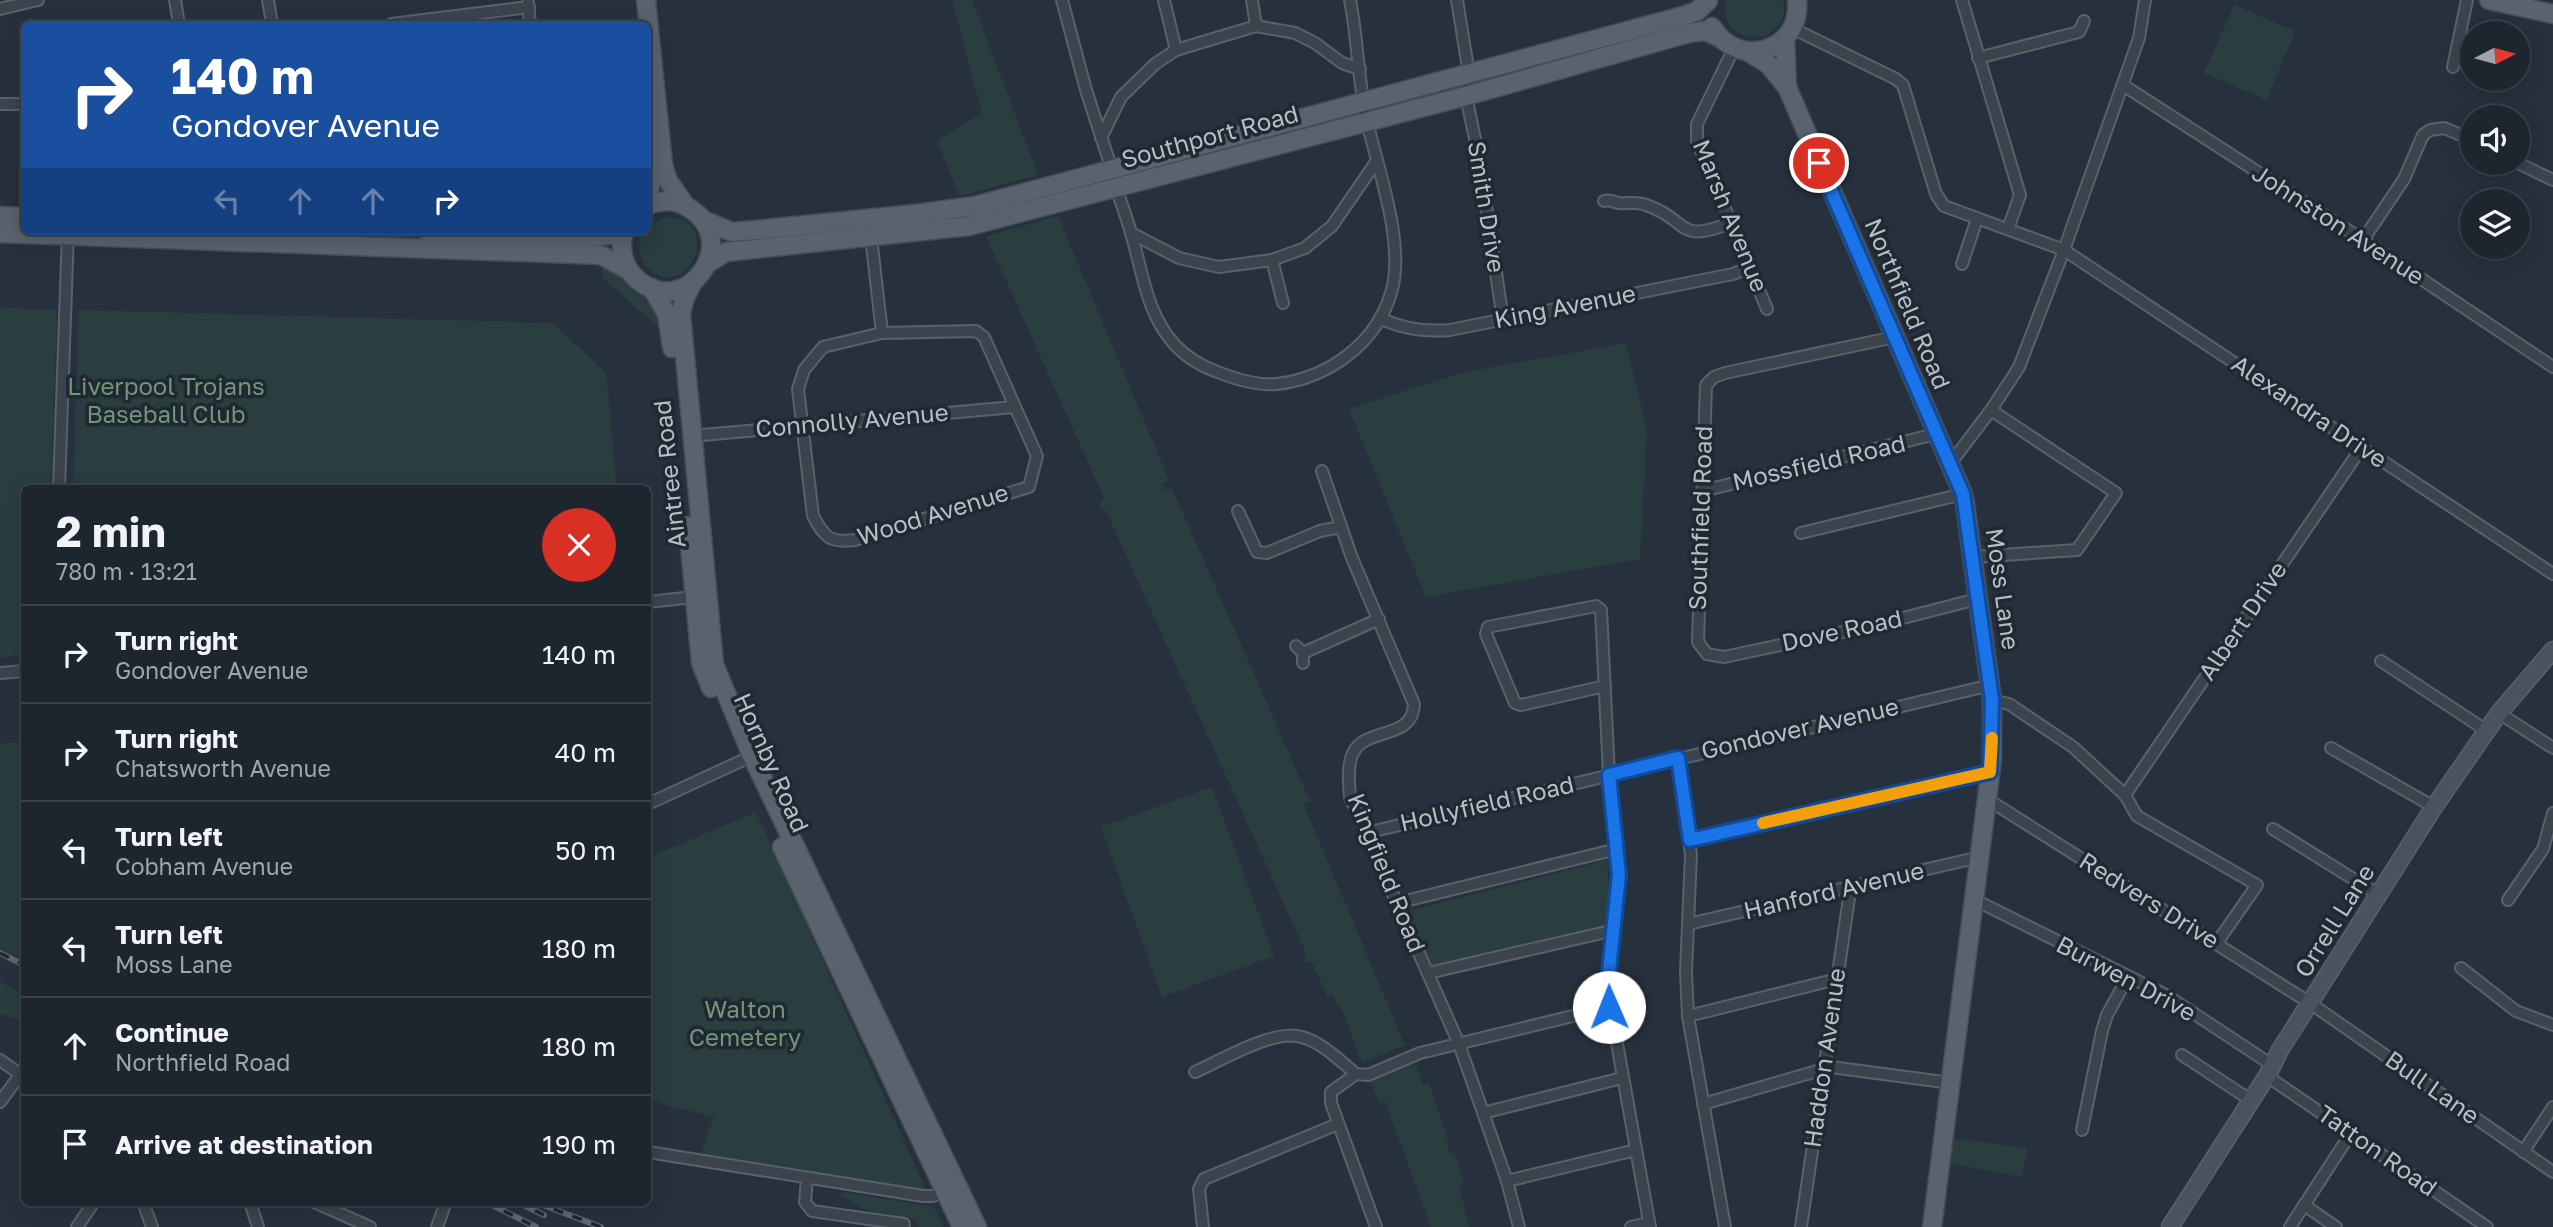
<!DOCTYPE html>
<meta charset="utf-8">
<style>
body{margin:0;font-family:"Golos Text",sans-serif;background:#252d36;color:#f1f3f6;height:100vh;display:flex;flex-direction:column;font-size:26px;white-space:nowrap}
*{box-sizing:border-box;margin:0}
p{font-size:23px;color:#a0a5aa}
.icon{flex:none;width:38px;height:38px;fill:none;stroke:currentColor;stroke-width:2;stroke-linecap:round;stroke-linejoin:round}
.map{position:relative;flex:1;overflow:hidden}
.details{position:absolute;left:21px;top:485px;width:630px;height:721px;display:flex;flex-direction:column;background:#1d252e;border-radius:10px;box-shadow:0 4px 18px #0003,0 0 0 2px #3b424a}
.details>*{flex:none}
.banner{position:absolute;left:21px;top:21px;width:630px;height:214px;border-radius:10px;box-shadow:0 4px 18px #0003,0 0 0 2px #3b424a;background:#1a4fa0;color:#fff;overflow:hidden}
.needle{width:46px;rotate:84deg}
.tools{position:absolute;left:2460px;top:21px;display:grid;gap:14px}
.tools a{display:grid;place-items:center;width:70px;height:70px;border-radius:50%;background:#1d252e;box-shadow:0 4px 18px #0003,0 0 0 2px #3b424a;font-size:35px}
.pin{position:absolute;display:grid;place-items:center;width:60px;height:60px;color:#fff;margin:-30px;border:4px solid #fff;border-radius:50%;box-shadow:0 2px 7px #0007}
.me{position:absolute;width:77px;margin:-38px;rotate:359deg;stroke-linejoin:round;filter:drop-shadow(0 0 5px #0008)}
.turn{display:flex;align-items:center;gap:24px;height:147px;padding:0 35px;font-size:32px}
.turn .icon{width:91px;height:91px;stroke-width:2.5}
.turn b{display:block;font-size:49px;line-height:60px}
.lanes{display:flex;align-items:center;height:66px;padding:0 35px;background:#0003;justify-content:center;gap:35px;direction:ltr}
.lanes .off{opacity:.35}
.round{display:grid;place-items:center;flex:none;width:74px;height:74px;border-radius:37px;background:#252d36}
.head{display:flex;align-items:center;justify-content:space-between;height:119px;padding:0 35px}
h1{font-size:42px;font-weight:700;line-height:52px}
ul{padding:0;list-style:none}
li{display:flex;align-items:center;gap:21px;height:98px;padding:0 35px;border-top:2px solid #3b424a}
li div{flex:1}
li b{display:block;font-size:26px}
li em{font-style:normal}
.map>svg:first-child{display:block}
.green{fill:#2a3e3f}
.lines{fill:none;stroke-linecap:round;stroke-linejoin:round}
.street-casing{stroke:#59616b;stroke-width:14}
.secondary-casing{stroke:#59616b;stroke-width:19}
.primary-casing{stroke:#444c56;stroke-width:21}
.street{stroke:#3b434d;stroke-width:10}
.secondary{stroke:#4a5260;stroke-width:16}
.primary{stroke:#59626d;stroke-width:18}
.rail-casing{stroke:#5e6774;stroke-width:6}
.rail{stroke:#202832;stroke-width:3.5;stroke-dasharray:10;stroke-linecap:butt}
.route-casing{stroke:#114b97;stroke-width:18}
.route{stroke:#1a73e8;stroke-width:12}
.slow{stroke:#f59e0b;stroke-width:12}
.labels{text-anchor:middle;stroke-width:7;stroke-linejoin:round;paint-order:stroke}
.street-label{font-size:24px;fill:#b7bec8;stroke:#202832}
.park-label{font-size:24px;fill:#719779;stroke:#202832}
</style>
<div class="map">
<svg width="2553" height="1227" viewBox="0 0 2553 1227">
<rect width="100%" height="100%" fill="#27313d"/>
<g class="green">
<path d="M952 0H972L1038 175 960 196 937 141 982 113Z"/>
<path d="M1726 0H1783C1793 50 1716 49 1726 0Z"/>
<path d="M2234 5 2295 31 2267 100 2204 73Z"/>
<path d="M1058 216 1169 480 1162 484 1165 490 1172 488 1310 801 1303 803 1405 1045 1362 1063 1343 1012 1332 996 1328 998 1312 963 1303 960 1306 953 1106 511 1098 507 1104 498 986 236Z"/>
<path d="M665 217C728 217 686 308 647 267 638 257 637 244 643 232L648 231V226Z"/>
<path d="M603 265C619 271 646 293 655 307 660 315 662 325 665 333L603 278Z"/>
<path d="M0 308 57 310 51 488H24V654L0 658Z"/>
<path d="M79 310 552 323 606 372 617 488H73Z"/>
<path d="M1626 343 1647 430 1640 559 1426 597 1349 409 1460 373Z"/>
<path d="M24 741V960L0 948V744Z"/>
<path d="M1212 787 1274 956 1162 997 1101 827Z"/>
<path d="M756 812 926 1190 701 1153 714 1117 648 1100V858Z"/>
<path d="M1607 860 1609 893 1604 927 1432 966 1409 911Z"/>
<path d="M0 982 24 994V1023L0 1013Z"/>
<path d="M1415 1063 1423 1085 1429 1083 1449 1141 1446 1142 1450 1153 1454 1152 1464 1183 1459 1185 1469 1227H1431L1385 1101 1379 1103 1370 1081Z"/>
<path d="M1951 1138 2027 1148 2022 1177 1947 1163Z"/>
<path d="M842 1192 934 1207 943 1227H919L916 1220 872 1213 839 1195Z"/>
</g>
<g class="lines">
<g class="street-casing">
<g id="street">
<path d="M175 0 179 24"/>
<path d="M268 0 272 24"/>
<path d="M1062 0 1086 90 1112 170"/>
<path d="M1164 0 1176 50"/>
<path d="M1252 0 1256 26"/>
<path d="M1457 0 1469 74"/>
<path d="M1962 0 2020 195 2008 229"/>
<path d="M528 3 530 24"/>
<path d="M0 9 38 0"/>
<path d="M391 24 529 7"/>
<path d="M1792 28 1896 79 1903 85 1936 194 1944 206 2064 250 2553 574"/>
<path d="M1734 48 1697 124V141L1767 309"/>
<path d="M1978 58 2079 32 2084 21"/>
<path d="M2453 67 2467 0"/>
<path d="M2123 85 2363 240 2553 367"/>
<path d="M1466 96 1479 158 1503 320"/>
<path d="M0 104H24"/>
<path d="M1101 138 1121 97 1155 64 1176 50 1256 26 1295 33 1315 43 1342 63 1360 69"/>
<path d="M2518 163 2553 180"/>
<path d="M1116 187C1121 203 1127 218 1131 233 1143 273 1146 313 1175 345 1188 359 1203 367 1220 373 1236 379 1259 386 1277 384 1328 378 1376 344 1391 293 1406 245 1378 170 1367 121 1358 82 1358 40 1350 0"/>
<path d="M1604 201C1611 199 1613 202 1619 203 1629 204 1637 201 1646 205 1689 219 1676 245 1730 223"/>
<path d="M1131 233 1179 258 1219 267 1272 260 1305 248 1332 226 1376 162"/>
<path d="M871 237 882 333"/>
<path d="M2363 240 2404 179 2423 135 2430 130 2444 128 2473 140"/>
<path d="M1272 260 1283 303"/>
<path d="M1962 264 1977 219"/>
<path d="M1380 318C1402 329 1425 332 1450 330L1733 274 1750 267"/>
<path d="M976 331 984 337 1037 456 1029 487 855 540C830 543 825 538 813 516L798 389 804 370 823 347 882 333Z"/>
<path d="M1895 337 1725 373 1714 377 1706 385 1698 642 1707 654 1724 657 1876 625 1977 599"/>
<path d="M691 436 1014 407"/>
<path d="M1950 464 1991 410 2019 367 2064 250 2139 38 2145 0"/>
<path d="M1322 471 1352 558 1414 704C1413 741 1366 726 1353 753 1347 765 1349 784 1350 797L1459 1044 1507 1181 1519 1227"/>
<path d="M59 488 68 232"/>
<path d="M1702 491 1936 434"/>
<path d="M1238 511 1257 552 1267 553 1320 531 1341 527"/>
<path d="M1801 533 1963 494"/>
<path d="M1972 557 2077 550 2116 493 1991 410"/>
<path d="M648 602 694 597"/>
<path d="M1296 646 1303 653V663"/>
<path d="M1303 653 1379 619"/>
<path d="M2381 661 2487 731"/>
<path d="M0 673 24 671"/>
<path d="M1605 686 1521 705 1515 703 1486 634 1488 627 1596 606 1601 610 1609 775 1619 875 1608 993 1650 1227"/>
<path d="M1992 700 2009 704 2073 747 2125 795 2137 816 2257 885 2216 944"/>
<path d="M2499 713 2553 748"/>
<path d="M2331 748 2434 807"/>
<path d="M1678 758 1691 855 1686 971 1688 1016 1725 1227"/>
<path d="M2125 795 2362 447"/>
<path d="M1987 799 2310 1003 2553 1172"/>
<path d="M648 804 752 756"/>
<path d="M2273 829 2379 895"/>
<path d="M1366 833 1991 685"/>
<path d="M1690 840 1990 772"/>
<path d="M1975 900 2166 995 2272 1065"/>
<path d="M2508 900 2543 849 2553 813"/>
<path d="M1397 903 1617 849"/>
<path d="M1688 924 1980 857"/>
<path d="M2461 968 2516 1011 2553 1025"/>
<path d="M1428 973 1615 930"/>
<path d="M1688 1016 1837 979"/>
<path d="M2182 1055 2252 1101"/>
<path d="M0 1060 24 1077"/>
<path d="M1195 1072C1222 1060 1268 1032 1297 1036 1319 1039 1340 1061 1356 1074"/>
<path d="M2267 1076 2487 1227"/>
<path d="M0 1102 20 1075"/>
<path d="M1703 1104 1831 1067 1951 1083"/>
<path d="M1483 1113 1622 1078"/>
<path d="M2082 1130 2102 1031 2107 1015 2128 977"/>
<path d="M648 1152 923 1196H933L948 1189"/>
<path d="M2523 1152 2553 1107"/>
<path d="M807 1179 805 1202 812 1211 904 1224"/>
<path d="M1507 1181 1636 1150"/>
<path d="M143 1202 152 1227"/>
<path d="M250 1202 258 1227"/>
<path d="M314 1202 370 1227"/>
<path d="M2304 1205 2336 1227"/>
<path d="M77 1227 94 1202"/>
<path d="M437 1227 446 1202"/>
<path d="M1203 1227 1199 1189 1204 1179 1338 1124"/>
<path d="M1376 1227 1331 1103V1092L1356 1074 1368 1075 1420 1053 1610 1007"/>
<path d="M1631 1227 1649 1223"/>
<path d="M1801 1227 1849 898 1847 888"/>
<path d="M2290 1227 2351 1133"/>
</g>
</g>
<g class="secondary-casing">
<path id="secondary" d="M2170 1227 2267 1076 2280 1050 2434 807 2499 713 2553 650"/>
</g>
<g class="primary-casing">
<g id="primary">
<path d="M646 0 663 164 667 179 685 205"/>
<path d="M2489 0 2553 14"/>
<path d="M1712 27C1739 71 1802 51 1797 0"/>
<path d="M1785 38 1787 87"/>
<path d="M1747 51 1768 64 1787 87 1963 494 1965 504 1992 700V759L1932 1227"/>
<path d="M648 198 653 166 651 150"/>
<path d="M0 216 24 217"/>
<path d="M703 220 732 232 756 230 915 214 975 206 1683 16 1697 11 1708 1"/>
<path d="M427 231 593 237 623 233"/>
<path d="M624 231C619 249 623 268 638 280 685 321 744 242 689 208 676 199 662 200 648 205"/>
<path d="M0 233 601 255 628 270"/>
<path d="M708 263 726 252 969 226 1466 96 1689 33 1705 31 1719 37"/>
<path d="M693 282 684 300 681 314 714 664 752 756 977 1227"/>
<path d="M652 288 667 314 672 348"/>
<path d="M688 526 701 663 711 688"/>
<path d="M782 847 962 1227"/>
</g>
</g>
<use href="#street" class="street"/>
<use href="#secondary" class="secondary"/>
<use href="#primary" class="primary"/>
<g class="rail-casing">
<g id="rail">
<path d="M0 953 24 965"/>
<path d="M486 1202 536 1227"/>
<path d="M517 1202 544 1215"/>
<path d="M535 1202 601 1227"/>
</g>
</g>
<use href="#rail" class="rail"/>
</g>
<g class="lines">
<g class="route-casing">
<path id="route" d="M1609 1007 1608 981 1619 875 1609 775 1678 758 1690 840 1990 772 1992 700 1963 494 1819 163"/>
</g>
<use href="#route" class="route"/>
<path class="slow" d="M1763 823 1990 772 1992 738"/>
</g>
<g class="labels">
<g class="street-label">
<text transform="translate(1210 137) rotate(-15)" y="8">Southport Road</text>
<text transform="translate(1486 207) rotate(81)" y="8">Smith Drive</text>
<text transform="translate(1730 216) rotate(68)" y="8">Marsh Avenue</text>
<text transform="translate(2338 225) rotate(33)" y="8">Johnston Avenue</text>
<text transform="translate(1907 304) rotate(67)" y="8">Northfield Road</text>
<text transform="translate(1565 307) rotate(-11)" y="8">King Avenue</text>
<text transform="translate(2309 412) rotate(34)" y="8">Alexandra Drive</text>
<text transform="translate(852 421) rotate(-5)" y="8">Connolly Avenue</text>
<text transform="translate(1819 463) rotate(-13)" y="8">Mossfield Road</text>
<text transform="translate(670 474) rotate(-96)" y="8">Aintree Road</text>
<text transform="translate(933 515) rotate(-17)" y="8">Wood Avenue</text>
<text transform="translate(1701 518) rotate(-88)" y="8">Southfield Road</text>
<text transform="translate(2002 589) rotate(82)" y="8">Moss Lane</text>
<text transform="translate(2243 621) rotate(-56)" y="8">Albert Drive</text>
<text transform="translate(1842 631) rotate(-12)" y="8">Dove Road</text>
<text transform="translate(1800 729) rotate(-13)" y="8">Gondover Avenue</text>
<text transform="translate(771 763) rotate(66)" y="8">Hornby Road</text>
<text transform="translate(1487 804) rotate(-13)" y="8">Hollyfield Road</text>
<text transform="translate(1386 873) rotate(68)" y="8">Kingfield Road</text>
<text transform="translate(1834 891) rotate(-13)" y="8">Hanford Avenue</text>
<text transform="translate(2149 901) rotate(32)" y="8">Redvers Drive</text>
<text transform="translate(2335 921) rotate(-58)" y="8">Orrell Lane</text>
<text transform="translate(2126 979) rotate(28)" y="8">Burwen Drive</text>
<text transform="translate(1825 1058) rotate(-82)" y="8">Haddon Avenue</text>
<text transform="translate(2432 1088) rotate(35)" y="8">Bull Lane</text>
<text transform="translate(2377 1151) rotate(35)" y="8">Tatton Road</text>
</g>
<g class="park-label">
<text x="166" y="395">Liverpool Trojans<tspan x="166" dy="28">Baseball Club</tspan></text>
<text x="745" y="1018">Walton<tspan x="745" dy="28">Cemetery</tspan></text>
</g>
</g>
</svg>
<div class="tools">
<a><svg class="needle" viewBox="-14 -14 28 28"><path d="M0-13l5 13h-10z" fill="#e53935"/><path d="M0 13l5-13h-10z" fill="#a0a5aa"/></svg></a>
<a><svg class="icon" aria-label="sound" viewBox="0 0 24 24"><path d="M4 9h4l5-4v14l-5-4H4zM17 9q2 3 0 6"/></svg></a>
<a><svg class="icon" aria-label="layers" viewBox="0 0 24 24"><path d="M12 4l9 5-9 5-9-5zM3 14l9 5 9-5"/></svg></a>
</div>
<div class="pin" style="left:1819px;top:163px;background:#d93025"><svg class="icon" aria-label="arrive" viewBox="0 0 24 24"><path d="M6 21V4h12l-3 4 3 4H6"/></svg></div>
<svg class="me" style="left:1609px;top:1007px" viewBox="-20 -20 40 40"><circle r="19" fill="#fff"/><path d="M0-13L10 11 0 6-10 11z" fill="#1a73e8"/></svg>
<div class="banner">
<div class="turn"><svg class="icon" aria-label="right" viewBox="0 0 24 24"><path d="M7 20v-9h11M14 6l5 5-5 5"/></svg><div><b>140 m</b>Gondover Avenue</div></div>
<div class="lanes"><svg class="icon off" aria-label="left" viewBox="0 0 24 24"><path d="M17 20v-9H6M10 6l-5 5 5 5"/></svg><svg class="icon off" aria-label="ahead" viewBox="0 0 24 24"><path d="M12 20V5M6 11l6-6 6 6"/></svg><svg class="icon off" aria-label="ahead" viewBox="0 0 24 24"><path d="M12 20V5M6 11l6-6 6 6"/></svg><svg class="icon" aria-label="right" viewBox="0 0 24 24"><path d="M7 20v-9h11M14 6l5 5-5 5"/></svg></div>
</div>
<section class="details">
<div class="head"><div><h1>2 min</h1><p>780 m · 13:21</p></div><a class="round" style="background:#d93025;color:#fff"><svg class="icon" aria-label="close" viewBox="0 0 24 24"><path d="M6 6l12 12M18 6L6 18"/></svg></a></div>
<ul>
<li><svg class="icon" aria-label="right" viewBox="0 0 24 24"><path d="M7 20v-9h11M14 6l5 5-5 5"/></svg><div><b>Turn right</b><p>Gondover Avenue</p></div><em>140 m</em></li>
<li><svg class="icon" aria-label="right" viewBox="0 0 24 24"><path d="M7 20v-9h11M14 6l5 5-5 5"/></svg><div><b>Turn right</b><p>Chatsworth Avenue</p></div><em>40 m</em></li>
<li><svg class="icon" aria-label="left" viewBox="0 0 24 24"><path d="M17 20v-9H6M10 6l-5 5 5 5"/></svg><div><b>Turn left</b><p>Cobham Avenue</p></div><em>50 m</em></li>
<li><svg class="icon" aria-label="left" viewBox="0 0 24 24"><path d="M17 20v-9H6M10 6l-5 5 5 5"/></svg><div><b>Turn left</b><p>Moss Lane</p></div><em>180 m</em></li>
<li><svg class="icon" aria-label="ahead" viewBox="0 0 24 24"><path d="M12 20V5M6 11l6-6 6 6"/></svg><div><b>Continue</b><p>Northfield Road</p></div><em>180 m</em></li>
<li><svg class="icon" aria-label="arrive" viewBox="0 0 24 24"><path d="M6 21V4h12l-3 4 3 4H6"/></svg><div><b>Arrive at destination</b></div><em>190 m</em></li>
</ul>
</section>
</div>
